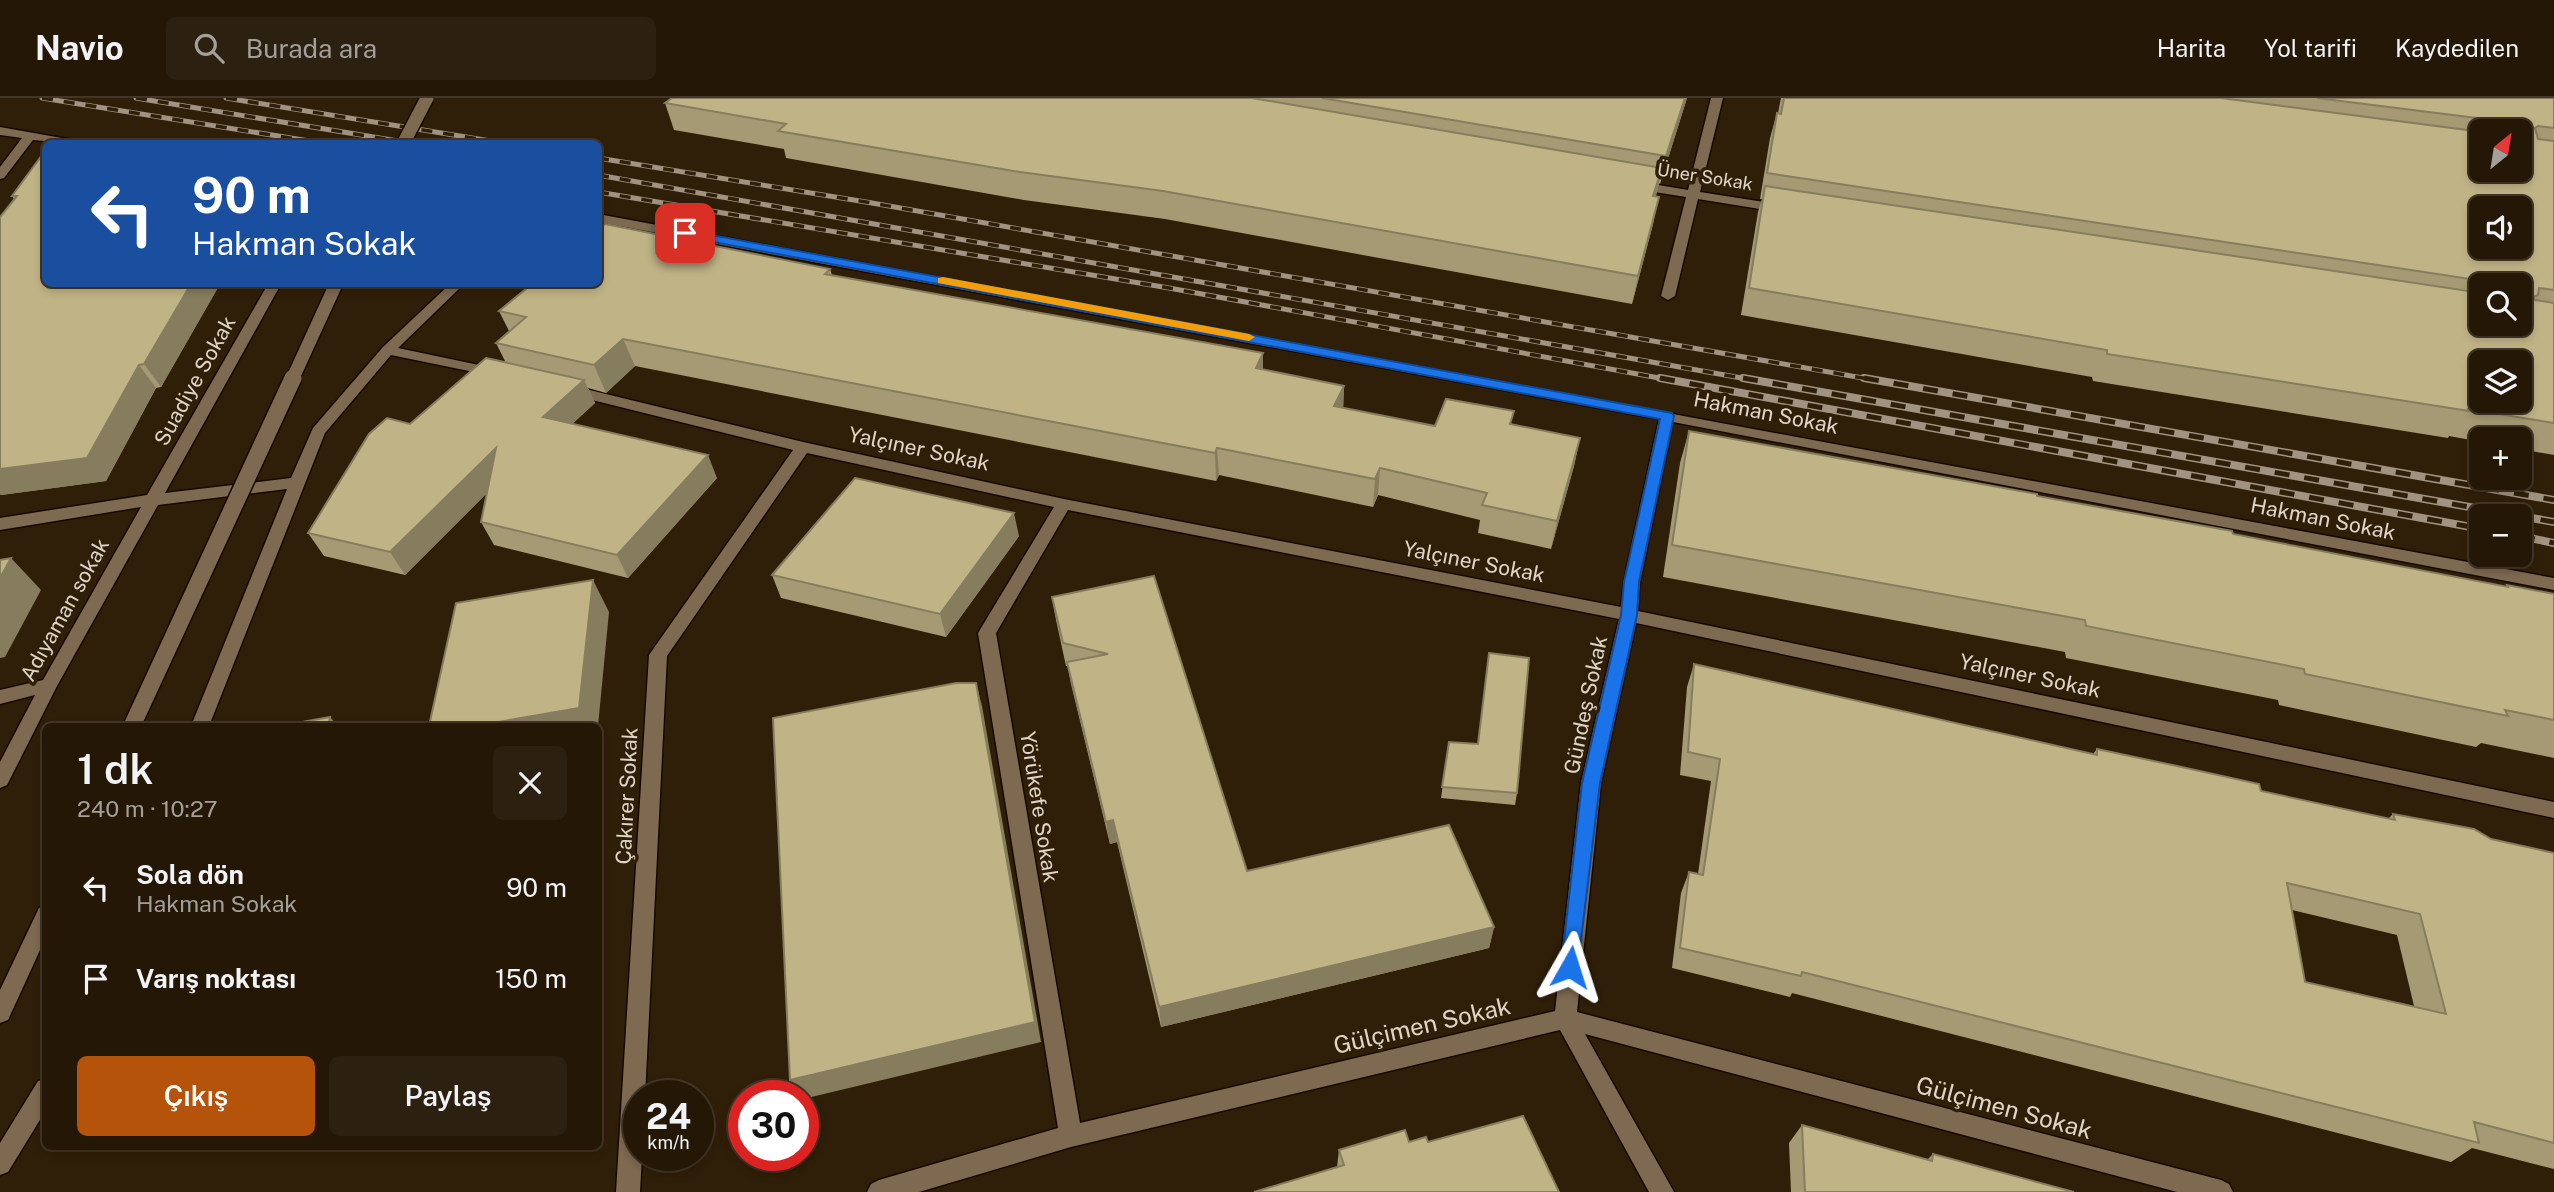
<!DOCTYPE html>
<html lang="tr">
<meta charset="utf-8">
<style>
body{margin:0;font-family:"Public Sans",sans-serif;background:#2c2010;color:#f1f3f6;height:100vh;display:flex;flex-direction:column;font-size:26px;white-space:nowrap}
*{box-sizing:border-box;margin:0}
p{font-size:23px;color:#a39f9b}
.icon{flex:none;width:38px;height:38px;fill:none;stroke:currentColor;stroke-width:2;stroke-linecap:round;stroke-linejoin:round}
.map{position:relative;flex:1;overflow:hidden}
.side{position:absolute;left:42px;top:625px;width:560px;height:427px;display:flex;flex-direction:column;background:#241706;border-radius:10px;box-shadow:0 4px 10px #0003,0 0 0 2px #413628}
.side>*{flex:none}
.banner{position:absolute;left:42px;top:42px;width:560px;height:147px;border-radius:10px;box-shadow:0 4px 10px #0003,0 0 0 2px #413628;background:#1a4fa0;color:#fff;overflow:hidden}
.needle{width:46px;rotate:30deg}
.controls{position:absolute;left:2469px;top:21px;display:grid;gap:14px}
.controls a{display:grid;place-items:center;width:63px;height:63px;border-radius:10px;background:#241706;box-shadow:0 4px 10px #0003,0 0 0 2px #413628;font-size:35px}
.speed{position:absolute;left:623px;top:982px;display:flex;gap:14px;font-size:35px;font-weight:700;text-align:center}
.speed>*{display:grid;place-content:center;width:91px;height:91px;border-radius:50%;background:#241706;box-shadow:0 4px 10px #0003,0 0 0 2px #413628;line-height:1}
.speed small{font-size:18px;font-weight:400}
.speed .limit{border:10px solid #d22;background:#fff;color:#111}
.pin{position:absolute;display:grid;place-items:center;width:60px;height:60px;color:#fff;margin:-30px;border-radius:14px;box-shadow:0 4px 10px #0006}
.me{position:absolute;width:77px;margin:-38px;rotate:6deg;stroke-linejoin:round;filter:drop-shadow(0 0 5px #0008)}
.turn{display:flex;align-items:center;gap:24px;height:147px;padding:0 35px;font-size:32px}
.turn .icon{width:91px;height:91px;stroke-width:2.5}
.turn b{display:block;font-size:49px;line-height:60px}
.round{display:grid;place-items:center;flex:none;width:74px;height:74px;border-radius:10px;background:#2c2010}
.head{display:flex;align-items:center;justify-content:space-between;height:119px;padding:0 35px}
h1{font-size:42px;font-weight:600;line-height:52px}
.primary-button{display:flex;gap:14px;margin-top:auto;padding:14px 35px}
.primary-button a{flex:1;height:80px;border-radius:10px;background:#b45309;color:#fff;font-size:28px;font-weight:600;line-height:80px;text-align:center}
.primary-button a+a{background:#2c2010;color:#f1f3f6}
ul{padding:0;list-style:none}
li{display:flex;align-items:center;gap:21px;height:91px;padding:0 35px}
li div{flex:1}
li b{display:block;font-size:26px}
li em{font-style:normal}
header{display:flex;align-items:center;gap:42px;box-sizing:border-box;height:98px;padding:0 35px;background:#241706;border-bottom:2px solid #413628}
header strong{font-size:33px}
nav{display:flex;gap:38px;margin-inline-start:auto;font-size:24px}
.search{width:490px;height:63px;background:#2c2010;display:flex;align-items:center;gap:18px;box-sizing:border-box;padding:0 24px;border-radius:10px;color:#a39f9b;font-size:26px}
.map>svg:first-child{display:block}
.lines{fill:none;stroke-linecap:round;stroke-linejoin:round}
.minor-casing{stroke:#180800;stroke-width:3}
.secondary-casing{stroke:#180800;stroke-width:3}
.minor{fill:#7e6951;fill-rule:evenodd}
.secondary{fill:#7e6951;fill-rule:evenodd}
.rail-far1-casing{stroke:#a09382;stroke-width:5}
.rail-casing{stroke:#a09382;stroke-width:8}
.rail-far1{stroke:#301f08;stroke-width:3.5;stroke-dasharray:11;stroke-linecap:butt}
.rail{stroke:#301f08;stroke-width:5;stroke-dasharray:15;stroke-linecap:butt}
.secondary-bridge-far1-casing{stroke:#180800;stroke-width:16;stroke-linecap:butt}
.secondary-bridge-casing{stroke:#180800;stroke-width:20;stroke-linecap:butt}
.secondary-bridge-far1{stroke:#7e6951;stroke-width:13}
.secondary-bridge{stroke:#7e6951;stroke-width:17}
.wall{fill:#a59a73;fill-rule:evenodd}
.shaded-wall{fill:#867d5e}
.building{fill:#c0b386;stroke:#867d5e;stroke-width:2;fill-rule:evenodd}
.route{fill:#1a73e8;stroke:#114b97;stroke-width:2}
.slow{fill:#f59e0b}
.labels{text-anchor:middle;stroke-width:7;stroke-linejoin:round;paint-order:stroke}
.far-street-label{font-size:18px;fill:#e0d4c7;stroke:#301f08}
.street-label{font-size:21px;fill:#e0d4c7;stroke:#301f08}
.near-street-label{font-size:24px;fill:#e0d4c7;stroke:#301f08}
</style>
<header>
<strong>Navio</strong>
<div class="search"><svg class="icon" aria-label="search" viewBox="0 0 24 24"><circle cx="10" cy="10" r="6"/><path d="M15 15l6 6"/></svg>Burada ara</div>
<nav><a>Harita</a><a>Yol tarifi</a><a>Kaydedilen</a></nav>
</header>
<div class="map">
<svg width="2554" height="1094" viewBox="0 0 2554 1094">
<rect width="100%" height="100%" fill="#301f08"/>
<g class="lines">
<g class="minor-casing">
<g id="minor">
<path d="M1711 0H1723L1700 94 1784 107 1790 111 1784 115 1698 101 1675 198 1668 202 1661 198 1686 99 1635 91 1629 87 1635 83 1688 92Z"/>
<path d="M0 29 73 42 79 46 33 42 4 80 0 81V69L22 40 0 37Z"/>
<path d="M598 116 2554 480V492L1673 324 1640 484 1638 513 2554 704V720L1636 525 1601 685 1577 914 2221 1082 2229 1086 2233 1094H2177L1585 936 1674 1094H1649L1560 932 1071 1049 919 1094H867L871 1086 879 1082 1058 1030 978 535 1054 409 807 355 667 558 645 998H639V1057H642L640 1094H616L649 557 793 352 564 295 562 292 564 289 569 287 803 344 1064 401 1621 509 1624 484 1659 321 598 124ZM1068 412 1619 521 1581 685 1555 913 1080 1025 996 535Z"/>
<path d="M268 186H281L165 395 291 380 313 330 383 249 450 186H464L398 250 498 271 505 275 498 279 391 257 325 335 209 628H191L287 391 158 407 57 588 7 687 0 690V664L35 597 0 606V592L43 582 141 409 0 432V420L147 397Z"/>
<path d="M46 981V1012L8 1074 0 1077V1045L38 983Z"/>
</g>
</g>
<g class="secondary-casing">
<path id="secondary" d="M46 807V839L8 922 0 925V892L39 810Z"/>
</g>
<use href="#minor" class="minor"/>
<use href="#secondary" class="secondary"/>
<g class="rail-far1-casing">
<g id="rail-far1">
<path d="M42 0 328 46"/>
<path d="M136 0 416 46"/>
<path d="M226 0 509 46"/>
<path d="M598 60 872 105 1874 282"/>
<path d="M598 77 1753 282"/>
<path d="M598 94 1169 190 1670 282"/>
</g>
</g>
<g class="rail-casing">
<g id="rail">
<path d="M1660 280 2482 431"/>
<path d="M1743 280 2554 424"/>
<path d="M1864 280 2554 402"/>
<path d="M2520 438 2554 445"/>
</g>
</g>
<use href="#rail-far1" class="rail-far1"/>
<use href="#rail" class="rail"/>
<g class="secondary-bridge-far1-casing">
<g id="secondary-bridge-far1">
<path d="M403 46 427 0"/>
<path d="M292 282 336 186"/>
</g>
</g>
<g class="secondary-bridge-casing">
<path id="secondary-bridge" d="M132 628 293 280"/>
</g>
<use href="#secondary-bridge-far1" class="secondary-bridge-far1"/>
<use href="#secondary-bridge" class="secondary-bridge"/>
</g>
<g class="wall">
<path d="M672 0H1687L1660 86 1659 85 1656 98 1653 126 1632 206 1165 121 1024 102 786 60 784 51 674 32 665 5Z"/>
<path d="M1781 0H2554V357L2520 351V341H2482V344L2449 338 2448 340 2093 283 2092 279 1741 217 1758 114 1762 101H1760L1770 40 1777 15H1778ZM2482 33H2520L2482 72ZM2482 187H2520L2482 226Z"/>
<path d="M46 53V186H220L161 289 156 290 106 383 1 397 0 396V119L14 101 12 98Z"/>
<path d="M830 171 832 177 1263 272 1344 288 1343 310 1435 328 1512 326 1580 340 1574 368 1551 451 1478 435 1480 422 1378 397 1373 409 1219 377 1216 383 635 268 606 295 588 290 595 305 572 326 717 380 628 480 494 447 481 424 487 395 405 477 324 458 308 435 410 326 506 265 496 245 509 233 499 213Z"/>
<path d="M1689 333 2505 489 2507 487 2554 496V660L2481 645 2476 649 2279 607 2278 602 2066 560 2065 554 1663 479 1680 365Z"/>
<path d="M1019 438 946 539 781 500 772 477Z"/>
<path d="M1154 478 1247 773 1494 829 1489 850 1161 929 1117 744 1110 746 1071 586 1068 568H1066L1056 522 1052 499Z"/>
<path d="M1694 566 2093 656 2097 651 2261 693 2388 721 2393 716 2491 741 2554 755V1071L2472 1050 2451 1064 1792 895 1790 899 1672 870 1681 795 1689 774 1698 776 1711 683 1680 677 1687 589ZM2292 812 2397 837 2414 908 2305 884Z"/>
<path d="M1449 644 1517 695 1515 707 1441 700Z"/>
<path d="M1802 1027 1927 1062 1933 1056 2074 1094H1791L1789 1045Z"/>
<path d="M1409 1044H1428L1337 1069 1339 1052Z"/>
</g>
<g class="shaded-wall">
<path d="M1685 0H1687L1660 86 1666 58Z"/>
<path d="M1662 70 1656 97 1647 125 1653 98Z"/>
<path d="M1659 99 1653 126 1632 206 1638 178Z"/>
<path d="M191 186H220L161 289 144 266Z"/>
<path d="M623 241 635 268 606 295 594 267Z"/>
<path d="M1263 255V283L1256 270Z"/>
<path d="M139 267 156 290 106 383 1 397 0 396V371Z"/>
<path d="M584 282 595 305 555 342 543 319Z"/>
<path d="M1344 288 1343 316 1334 308Z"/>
<path d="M1580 340 1574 368 1551 451 1557 423Z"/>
<path d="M496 350 509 373 405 477 390 454Z"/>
<path d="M1217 350 1219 377 1216 383 1215 355Z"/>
<path d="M708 357 717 380 628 480 617 457Z"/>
<path d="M1380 370 1378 397 1373 409 1375 381Z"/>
<path d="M1014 415 1019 438 946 539 940 516Z"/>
<path d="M11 460 41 492 5 559 0 560V480Z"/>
<path d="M593 482 609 514 598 628H475Z"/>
<path d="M976 585 982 608 1041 944 803 1001V998H799L790 982Z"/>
<path d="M330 619 338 628H328Z"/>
<path d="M1113 722 1117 744 1110 746 1106 724Z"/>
<path d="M1494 829 1489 850 1161 929 1159 909Z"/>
</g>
<g class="building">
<path d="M672 0H1252L1662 70 1653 98 1659 99 1638 178 1163 93 1020 74 778 33 786 26 665 5Z"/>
<path d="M1322 0H1685L1666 58Z"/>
<path d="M1784 0H2221L2482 34V72H2520V33H2502L2500 23 2317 0H2554V30L2538 28 2535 30 2538 41 2554 43V192L2539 190 2538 197 2533 199 2535 202 2554 205V325L2468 311 2469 313 2107 256V252L1749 190 1765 88 2482 195V226H2520V187H2504V186L1767 75 1777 15 1781 16ZM2482 110H2520V149H2482ZM2482 264H2520V303H2482Z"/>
<path d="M45 53 46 186H191L144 266 139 267 87 360 0 371V119L17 98H12Z"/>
<path d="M605 126 830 171 825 176 1263 255 1256 270 1344 288 1334 308 1435 328 1446 301 1514 313 1510 326 1580 340 1557 423 1482 407 1487 395 1380 370 1375 381 1217 350 1215 355 623 241 594 267 496 245 526 219 499 213 532 186H598V131Z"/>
<path d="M486 260 584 282 543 319 708 357 617 457 481 424 496 350 390 454 308 435 369 336 387 320 410 326Z"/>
<path d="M1689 333 2037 396V398L2232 433 2233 436 2508 489 2507 487 2554 496V622L2505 612 2508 618 2305 576 2304 571 2086 528 2085 522 1672 447Z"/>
<path d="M855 380 1014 415 940 516 772 477Z"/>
<path d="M11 460 0 480V462Z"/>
<path d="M1154 478 1247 773 1449 727 1494 829 1159 909 1113 722 1106 724 1067 564 1108 556 1063 545 1052 499Z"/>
<path d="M593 482 579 610 475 628H429L456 505Z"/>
<path d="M1489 555 1529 560 1517 695 1442 689 1449 644 1478 646Z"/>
<path d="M1694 566 2097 657V651L2177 668 2259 686 2261 693 2395 722 2393 716 2474 731 2491 741 2554 755V1045L2474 1024 2479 1045 1802 874 1801 878 1680 850 1689 774 1703 777 1720 661 1688 654ZM2287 785 2420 816 2446 916 2305 884Z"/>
<path d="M956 585H976L1035 924 790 982 773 620Z"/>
<path d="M330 619 328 628H280Z"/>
<path d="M1523 1018 1559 1094H1254L1344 1067 1339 1052 1405 1032 1409 1044 1426 1039 1428 1044Z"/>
<path d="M1802 1027 1932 1063 1933 1056 2074 1094H1805Z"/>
</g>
<path class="route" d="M685 132 1672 315 1674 318 1639 484 1637 517 1600 685 1577 875 1570 877 1564 875 1561 869 1582 685 1621 517 1624 484 1660 321 681 138V133Z"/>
<path class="slow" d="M943 179 1249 236 1255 239 1249 243 938 185V180Z"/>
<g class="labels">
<g class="far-street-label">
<text transform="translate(1705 79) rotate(9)" y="6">Üner Sokak</text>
</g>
<g class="street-label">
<text transform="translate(195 283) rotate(-61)" y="7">Suadiye Sokak</text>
<text transform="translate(1766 315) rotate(11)" y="7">Hakman Sokak</text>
<text transform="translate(919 351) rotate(12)" y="7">Yalçıner Sokak</text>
<text transform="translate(2323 421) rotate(11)" y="7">Hakman Sokak</text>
<text transform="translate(1474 464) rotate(11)" y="7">Yalçıner Sokak</text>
<text transform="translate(65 512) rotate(-61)" y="7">Adıyaman sokak</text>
<text transform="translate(2030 578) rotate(12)" y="7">Yalçıner Sokak</text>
<text transform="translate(1586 607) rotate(-78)" y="7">Gündeş Sokak</text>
<text transform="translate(627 698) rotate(-87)" y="7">Çakırer Sokak</text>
<text transform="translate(1039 709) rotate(81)" y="7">Yörükefe Sokak</text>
</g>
<g class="near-street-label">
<text transform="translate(1422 928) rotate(-13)" y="8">Gülçimen Sokak</text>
<text transform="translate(2004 1010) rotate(15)" y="8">Gülçimen Sokak</text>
</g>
</g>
</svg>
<div class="controls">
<a><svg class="needle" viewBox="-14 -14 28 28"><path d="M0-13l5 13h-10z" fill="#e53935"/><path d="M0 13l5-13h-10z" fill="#a39f9b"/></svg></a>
<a><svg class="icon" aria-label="sound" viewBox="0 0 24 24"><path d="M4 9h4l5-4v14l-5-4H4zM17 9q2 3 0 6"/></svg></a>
<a><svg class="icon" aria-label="search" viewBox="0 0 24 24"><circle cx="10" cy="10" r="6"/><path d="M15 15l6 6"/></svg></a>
<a><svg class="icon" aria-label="layers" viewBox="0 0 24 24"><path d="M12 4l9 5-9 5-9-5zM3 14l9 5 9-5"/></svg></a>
<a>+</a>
<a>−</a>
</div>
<div class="speed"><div>24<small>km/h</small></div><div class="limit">30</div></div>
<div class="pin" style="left:685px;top:135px;background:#d93025"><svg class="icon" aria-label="arrive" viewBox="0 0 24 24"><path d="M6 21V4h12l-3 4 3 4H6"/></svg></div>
<svg class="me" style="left:1570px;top:869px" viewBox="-20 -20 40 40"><path d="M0-17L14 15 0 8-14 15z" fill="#1a73e8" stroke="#fff" stroke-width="4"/></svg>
<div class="banner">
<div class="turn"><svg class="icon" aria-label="left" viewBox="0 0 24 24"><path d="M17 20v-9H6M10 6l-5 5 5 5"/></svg><div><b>90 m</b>Hakman Sokak</div></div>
</div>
<section class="side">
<div class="head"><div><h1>1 dk</h1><p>240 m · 10:27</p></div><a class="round"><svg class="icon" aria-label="close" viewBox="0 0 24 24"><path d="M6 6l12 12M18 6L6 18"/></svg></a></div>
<ul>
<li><svg class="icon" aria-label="left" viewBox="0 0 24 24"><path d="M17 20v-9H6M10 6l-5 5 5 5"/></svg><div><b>Sola dön</b><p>Hakman Sokak</p></div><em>90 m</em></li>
<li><svg class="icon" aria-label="arrive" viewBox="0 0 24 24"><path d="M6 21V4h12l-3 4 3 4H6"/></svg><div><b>Varış noktası</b></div><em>150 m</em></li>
</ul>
<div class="primary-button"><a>Çıkış</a><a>Paylaş</a></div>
</section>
</div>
